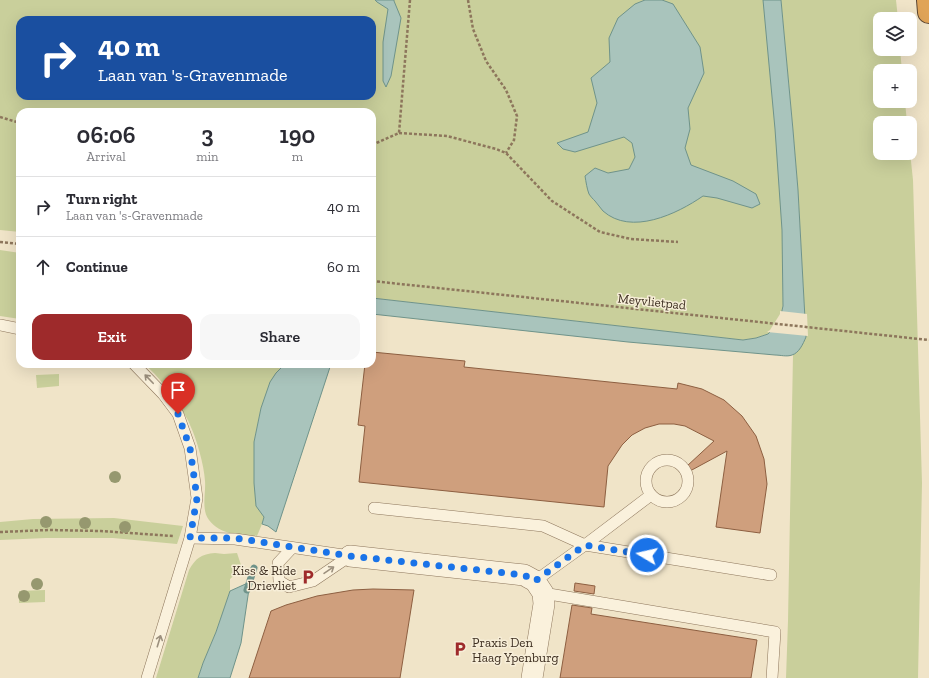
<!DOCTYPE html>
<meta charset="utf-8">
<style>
body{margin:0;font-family:"Zilla Slab",serif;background:#f7f7f7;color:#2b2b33;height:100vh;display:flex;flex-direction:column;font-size:15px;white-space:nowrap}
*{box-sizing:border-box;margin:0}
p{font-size:13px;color:#7c7c81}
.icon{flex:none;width:22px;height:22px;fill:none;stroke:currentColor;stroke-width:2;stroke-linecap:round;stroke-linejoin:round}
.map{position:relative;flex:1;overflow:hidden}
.drawer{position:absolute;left:16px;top:108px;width:360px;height:260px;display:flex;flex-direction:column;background:#fff;border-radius:12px;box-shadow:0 4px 16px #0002}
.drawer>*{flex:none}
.top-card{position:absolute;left:16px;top:16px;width:360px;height:84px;border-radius:12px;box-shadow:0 4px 16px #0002;background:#1a4fa0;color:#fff;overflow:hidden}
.fabs{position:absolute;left:873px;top:12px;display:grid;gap:8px}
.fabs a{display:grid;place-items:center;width:44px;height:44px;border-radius:8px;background:#fff;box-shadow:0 4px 16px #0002;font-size:20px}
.pin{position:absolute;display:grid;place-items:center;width:34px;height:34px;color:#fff;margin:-41px -17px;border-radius:50% 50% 50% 0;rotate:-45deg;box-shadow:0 0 4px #0007}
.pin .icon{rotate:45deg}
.me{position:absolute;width:44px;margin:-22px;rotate:279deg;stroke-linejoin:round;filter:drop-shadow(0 0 3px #0008)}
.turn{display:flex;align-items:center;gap:14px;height:84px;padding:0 16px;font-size:18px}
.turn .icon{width:52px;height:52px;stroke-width:2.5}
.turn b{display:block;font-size:28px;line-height:34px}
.eta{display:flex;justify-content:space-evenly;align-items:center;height:68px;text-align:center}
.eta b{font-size:24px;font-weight:600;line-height:28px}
.cta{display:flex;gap:8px;margin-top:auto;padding:8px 16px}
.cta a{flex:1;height:46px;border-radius:12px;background:#9e2a2b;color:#fff;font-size:16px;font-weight:600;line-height:46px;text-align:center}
.cta a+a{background:#f7f7f7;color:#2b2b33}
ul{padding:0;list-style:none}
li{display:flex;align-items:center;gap:12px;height:60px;padding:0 16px;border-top:1px solid #e1e1e2}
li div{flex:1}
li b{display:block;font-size:15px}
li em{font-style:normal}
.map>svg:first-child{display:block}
.green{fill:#c9cf9b;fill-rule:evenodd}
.water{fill:#a9c4bc;stroke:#6f938a}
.pier{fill:#f0e4c8}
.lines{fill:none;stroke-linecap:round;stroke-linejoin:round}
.stream{stroke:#6f938a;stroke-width:7}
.building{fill:#cf9f7d;stroke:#8d5f41}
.service-casing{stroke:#8d765c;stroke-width:12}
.minor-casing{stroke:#8d765c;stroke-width:22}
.motorway-casing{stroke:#5b4430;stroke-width:24}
.path{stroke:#8d765c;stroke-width:2.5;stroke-dasharray:3 2;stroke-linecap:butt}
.service{stroke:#faf1dc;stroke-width:11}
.minor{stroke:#faf1dc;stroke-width:21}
.motorway{stroke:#e0a458;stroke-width:22}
.tree{fill:#96986f}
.oneway{stroke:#9c907e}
.route{stroke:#1a73e8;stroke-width:7;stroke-dasharray:0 12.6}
.labels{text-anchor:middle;stroke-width:3;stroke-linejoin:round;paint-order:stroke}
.street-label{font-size:13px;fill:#3d2e20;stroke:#f7eed8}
.poi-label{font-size:13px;fill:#3d2e20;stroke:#f7eed8;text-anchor:end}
</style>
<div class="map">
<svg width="929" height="678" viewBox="0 0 929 678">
<rect width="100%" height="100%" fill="#f0e4c8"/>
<g class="green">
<path d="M0 0H773L795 281H783V306L781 315 771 331 768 334 756 338 743 340 372 298V112H20V232L0 230ZM20 20H372V96H20Z"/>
<path d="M781 0H896L898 19H880V49H900L902 71H880V101H905L907 123H880V153H910V152L913 180 922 483 918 678H786L788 621 793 355 798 351 806 337 798 190 793 130Z"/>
<path d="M0 250 20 253V319L0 316Z"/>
<path d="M144 364H285L276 373 261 408 254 442V462L264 517 262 524 257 536C240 535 220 535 209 520 201 510 206 493 205 481 204 465 197 440 190 425 188 419 184 414 181 409 170 393 159 376 144 364Z"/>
<path d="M59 374V386L37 388 36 375Z"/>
<path d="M114 518 183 526 177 544 113 538H46L0 540V522L33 519Z"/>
<path d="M215 553 224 554 237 553 242 568 230 579V591L216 632 203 663 198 678H156L189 570C196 558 201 554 215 553Z"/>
<path d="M45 590V602L19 603V591Z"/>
</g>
<g class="water">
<path d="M375 0H394V1L401 18 391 76 386 87 383 81V42L388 9 377 2Z"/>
<path d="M645 0H662L673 4 700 47 704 73 688 108 690 129 685 148 691 165 733 181 756 194 760 204 752 208 717 198 703 196C677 214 631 236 603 211 600 208 598 204 595 201 593 199 591 197 589 194 587 189 586 182 585 176L595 168 608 173 629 169 635 157 632 143 624 137 575 152 563 149 557 143 588 132 597 103 591 78 610 62 609 38 618 18 635 4Z"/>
<path d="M763 0H781L793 130 798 190 806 337C803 344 799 353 792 355 787 357 780 355 775 355L628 342 372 314V298L743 340 756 338 768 334 771 331 781 315 783 306 782 230 775 129Z"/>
<path d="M285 364H331L276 532 268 526 262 524 264 517 256 506 254 483V442L261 408 270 382 276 373Z"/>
<path d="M250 582 241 643 230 678H198L203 663 216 632 230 591Z"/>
</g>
<path class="pier" d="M780 311 807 314 808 336 767 332 770 330 780 314Z"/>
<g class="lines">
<path class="stream" d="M247 590 254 568"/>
</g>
<g class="building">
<path d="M372 352 465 361 464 367 677 389 678 383 702 389 724 400 742 416 756 436 764 459 767 484 760 533 716 527 727 451 690 471 687 466 714 441 685 426 674 424H659L645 428 632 435 622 445 608 466 604 507 359 482 365 426 358 425 365 364H372Z"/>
<path d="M575 583 595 586 594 594 574 591Z"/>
<path d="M373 589 414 590 400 678H249L271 611 286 605 317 596 353 590Z"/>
<path d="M572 605 592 608 591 614 757 640 751 678H560Z"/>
</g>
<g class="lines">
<g class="service-casing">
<g id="service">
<path d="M0 325 20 329"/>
<path d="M134 364 163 394 178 414 190 448 197 498 190 538 147 678"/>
<circle cx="667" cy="481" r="21"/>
<path d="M374 508 543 526 585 545 771 575"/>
<path d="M190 538 235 539 350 556"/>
<path d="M292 548 278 563 279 581 289 587 313 581 350 556"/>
<path d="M535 581 585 545 651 495"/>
<path d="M543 593 775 632 772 678"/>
</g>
</g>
<g class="minor-casing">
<path id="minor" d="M350 556 524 575 535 581 543 593 544 604 532 678"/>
</g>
<g class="motorway-casing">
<path id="motorway" d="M928 0 929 12"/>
</g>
<g class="path">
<path d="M468 0 473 29 486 61 506 90 517 116 514 140 506 153"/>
<path d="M0 117 20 123"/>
<path d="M399 133 447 136 496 149 506 153 552 201 600 232 631 239 678 242"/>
<path d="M372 145 399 133 410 0"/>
<path d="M0 242 20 244"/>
<path d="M372 281 929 340"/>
<path d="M0 532 49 530 101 531 173 536"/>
</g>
<use href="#service" class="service"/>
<use href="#minor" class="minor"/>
<use href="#motorway" class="motorway"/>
</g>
<g class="tree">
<circle cx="115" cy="477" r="6"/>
<circle cx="46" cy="522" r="6"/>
<circle cx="85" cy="523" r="6"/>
<circle cx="125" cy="527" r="6"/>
<circle cx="37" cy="584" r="6"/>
<circle cx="24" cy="596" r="6"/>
</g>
<defs><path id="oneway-shaft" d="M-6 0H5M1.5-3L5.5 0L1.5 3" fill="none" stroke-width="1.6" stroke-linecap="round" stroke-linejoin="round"/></defs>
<g class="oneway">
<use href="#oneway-shaft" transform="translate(149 379) rotate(-134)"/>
<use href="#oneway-shaft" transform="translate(329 570) rotate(-34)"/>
<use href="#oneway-shaft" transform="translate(159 641) rotate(-73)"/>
</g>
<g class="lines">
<path class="route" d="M178 414 190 448 197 498 190 538H235L350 556 524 575 535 581 585 545 647 555"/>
</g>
<defs>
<g id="parking-bare" transform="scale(1.2)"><path d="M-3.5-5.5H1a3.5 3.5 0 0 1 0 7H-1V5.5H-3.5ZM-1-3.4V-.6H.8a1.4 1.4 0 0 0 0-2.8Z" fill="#9e2a2b" stroke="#f7eed8" stroke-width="2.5" paint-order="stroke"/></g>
</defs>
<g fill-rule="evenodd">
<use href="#parking-bare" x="308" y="577"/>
<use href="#parking-bare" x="460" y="649"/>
</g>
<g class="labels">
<g class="street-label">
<text transform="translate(652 301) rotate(6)" y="5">Meyvlietpad</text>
</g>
<g class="poi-label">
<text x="296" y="575">Kiss &amp; Ride<tspan x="296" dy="15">Drievliet</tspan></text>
<text x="472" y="647" text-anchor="start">Praxis Den<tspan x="472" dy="15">Haag Ypenburg</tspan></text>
</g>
</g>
</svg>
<div class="fabs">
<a><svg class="icon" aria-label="layers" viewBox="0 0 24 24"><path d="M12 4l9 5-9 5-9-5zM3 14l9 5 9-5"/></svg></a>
<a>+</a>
<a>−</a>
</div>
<div class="pin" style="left:178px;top:414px;background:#d93025"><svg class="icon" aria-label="arrive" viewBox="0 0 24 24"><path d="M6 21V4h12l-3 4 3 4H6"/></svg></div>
<svg class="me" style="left:647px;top:555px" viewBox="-20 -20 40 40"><circle r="17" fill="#1a73e8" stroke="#fff" stroke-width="3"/><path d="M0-11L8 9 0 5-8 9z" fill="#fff"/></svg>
<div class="top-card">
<div class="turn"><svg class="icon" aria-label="right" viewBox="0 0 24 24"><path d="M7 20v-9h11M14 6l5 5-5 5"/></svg><div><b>40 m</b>Laan van 's-Gravenmade</div></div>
</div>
<section class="drawer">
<div class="eta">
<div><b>06:06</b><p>Arrival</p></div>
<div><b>3</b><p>min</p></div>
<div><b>190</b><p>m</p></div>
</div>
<ul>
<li><svg class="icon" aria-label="right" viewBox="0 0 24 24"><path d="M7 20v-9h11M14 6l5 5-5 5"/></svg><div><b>Turn right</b><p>Laan van 's-Gravenmade</p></div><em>40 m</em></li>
<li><svg class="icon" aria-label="ahead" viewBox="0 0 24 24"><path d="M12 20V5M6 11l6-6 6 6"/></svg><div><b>Continue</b></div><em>60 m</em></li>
</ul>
<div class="cta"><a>Exit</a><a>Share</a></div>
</section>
</div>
